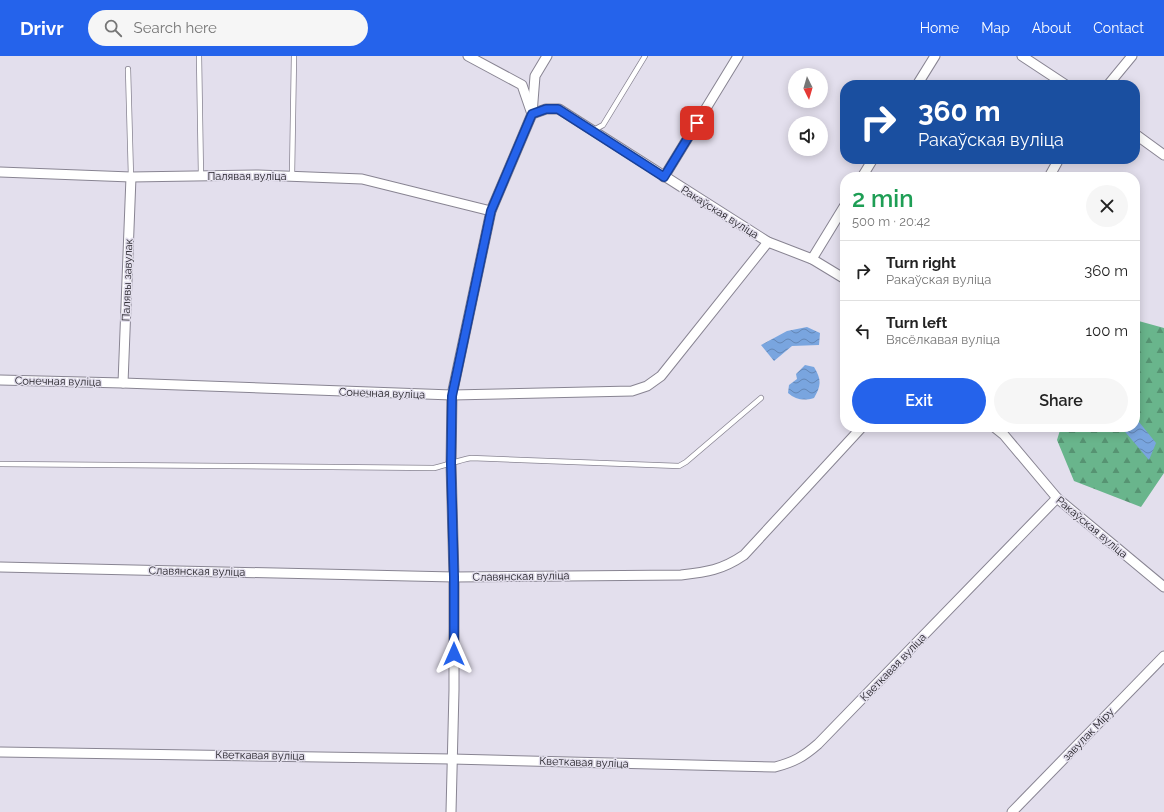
<!DOCTYPE html>
<meta charset="utf-8">
<style>
body{margin:0;font-family:Raleway,sans-serif;background:#f6f6f6;color:#222;height:100vh;display:flex;flex-direction:column;font-size:15px;white-space:nowrap}
*{box-sizing:border-box;margin:0}
p{font-size:13px;color:#767676}
.icon{flex:none;width:22px;height:22px;fill:none;stroke:currentColor;stroke-width:2;stroke-linecap:round;stroke-linejoin:round}
.map{position:relative;flex:1;overflow:hidden}
.drawer{position:absolute;left:840px;top:116px;width:300px;height:260px;display:flex;flex-direction:column;background:#fff;border-radius:16px;box-shadow:0 2px 10px #0003}
.drawer>*{flex:none}
.banner{position:absolute;left:840px;top:24px;width:300px;height:84px;border-radius:16px;box-shadow:0 2px 10px #0003;background:#1a4fa0;color:#fff;overflow:hidden}
.needle{width:26px;rotate:175deg}
.buttons{position:absolute;left:788px;top:12px;display:grid;gap:8px}
.buttons a{display:grid;place-items:center;width:40px;height:40px;border-radius:50%;background:#fff;box-shadow:0 2px 10px #0003;font-size:20px}
.pin{position:absolute;display:grid;place-items:center;width:34px;height:34px;color:#fff;margin:-17px;border-radius:8px;box-shadow:0 2px 6px #0006}
.me{position:absolute;width:44px;margin:-22px;rotate:0deg;stroke-linejoin:round;filter:drop-shadow(0 0 3px #0008)}
.turn{display:flex;align-items:center;gap:14px;height:84px;padding:0 12px;font-size:18px}
.turn .icon{width:52px;height:52px;stroke-width:2.5}
.turn b{display:block;font-size:28px;line-height:34px}
.round{display:grid;place-items:center;flex:none;width:42px;height:42px;border-radius:21px;background:#f6f6f6}
.head{display:flex;align-items:center;justify-content:space-between;height:68px;padding:0 12px}
h1{font-size:24px;font-weight:600;line-height:30px;color:#1e9e55}
.action{display:flex;gap:8px;margin-top:auto;padding:8px 12px}
.action a{flex:1;height:46px;border-radius:24px;background:#2563eb;color:#fff;font-size:16px;font-weight:600;line-height:46px;text-align:center}
.action a+a{background:#f6f6f6;color:#222}
ul{padding:0;list-style:none}
li{display:flex;align-items:center;gap:12px;height:60px;padding:0 12px;border-top:1px solid #e0e0e0}
li div{flex:1}
li b{display:block;font-size:15px}
li em{font-style:normal}
header{display:flex;align-items:center;gap:24px;box-sizing:border-box;height:56px;padding:0 20px;background:#2563eb;color:#fff}
header strong{font-size:19px}
nav{display:flex;gap:22px;margin-inline-start:auto;font-size:14px}
.search{width:280px;height:36px;background:#f6f6f6;display:flex;align-items:center;gap:10px;box-sizing:border-box;padding:0 14px;border-radius:22px;color:#767676;font-size:15px}
.map>svg:first-child{display:block}
.forest{fill:url(#forest-firs)}
.water{fill:url(#water-waves)}
.lines{fill:none;stroke-linecap:round;stroke-linejoin:round}
.lane-casing{stroke:#888492;stroke-width:6}
.street-casing{stroke:#888492;stroke-width:11}
.lane{stroke:#fff;stroke-width:4.5}
.street{stroke:#fff;stroke-width:9}
.route-casing{stroke:#184099;stroke-width:10}
.route{stroke:#2563eb;stroke-width:7}
.labels{text-anchor:middle;stroke-width:3;stroke-linejoin:round;paint-order:stroke}
.street-label{font-size:11px;fill:#242228;stroke:#e3dfed}
</style>
<header>
<strong>Drivr</strong>
<div class="search"><svg class="icon" aria-label="search" viewBox="0 0 24 24"><circle cx="10" cy="10" r="6"/><path d="M15 15l6 6"/></svg>Search here</div>
<nav><a>Home</a><a>Map</a><a>About</a><a>Contact</a></nav>
</header>
<div class="map">
<svg width="1164" height="756" viewBox="0 0 1164 756">
<defs>
<pattern id="forest-firs" width="22" height="20" patternUnits="userSpaceOnUse"><rect width="22" height="20" fill="#69b58c"/><path d="M5 1l3.5 6h-7zM16 11l3.5 6h-7z" fill="#569372"/></pattern>
<pattern id="water-waves" width="16" height="10" patternUnits="userSpaceOnUse"><rect width="16" height="10" fill="#79a5df"/><path d="M0 5q4-4 8 0t8 0" fill="none" stroke="#6386b5"/></pattern>
</defs>
<rect width="100%" height="100%" fill="#e3dfed"/>
<path class="forest" d="M1135 264 1164 272V417L1141 451 1074 425 1057 384 1061 371H1135Z"/>
<g class="water">
<path d="M807 271 820 277 819 289 792 290 774 305 761 289 787 275Z"/>
<path d="M805 309 814 311C822 324 821 330 814 342 804 345 796 344 788 337L789 329 797 323 796 318Z"/>
<path d="M1135 361 1156 387 1149 404 1121 371H1135Z"/>
</g>
<g class="lines">
<g class="lane-casing">
<g id="lane">
<path d="M199 0 201 120"/>
<path d="M128 13 131 121"/>
<path d="M592 75 603 69 645 0"/>
<path d="M292 120 294 0"/>
<path d="M0 408 434 412C447 409 459 404 471 402L679 410 686 406 761 342"/>
</g>
</g>
<g class="street-casing">
<g id="street">
<path d="M468 0 522 29 532 58 546 53H559L768 186 812 203 845 223"/>
<path d="M1022 0 1066 29"/>
<path d="M917 29 935 0"/>
<path d="M1108 29 1132 0"/>
<path d="M1135 78 1164 99"/>
<path d="M0 116 131 121 258 119 362 123 491 155"/>
<path d="M664 121 738 0"/>
<path d="M862 121 873 103"/>
<path d="M1049 121 1059 103"/>
<path d="M812 203 845 149"/>
<path d="M0 324 123 327 452 339 632 335 647 330 661 320 768 186"/>
<path d="M123 327 131 121"/>
<path d="M994 371 1004 379 1057 442 1164 531"/>
<path d="M0 511 454 521 681 519C707 516 722 514 744 499L862 371"/>
<path d="M0 696 452 703 775 711C794 706 803 701 818 688L1057 442"/>
<path d="M451 756 454 634V521L451 408 452 339 491 155 532 58 535 20 547 0"/>
<path d="M1012 756 1164 600"/>
</g>
</g>
<use href="#lane" class="lane"/>
<use href="#street" class="street"/>
</g>
<g class="lines">
<g class="route-casing">
<path id="route" d="M454 598V521L451 408 452 340 491 155 532 58 546 53H558L664 121 697 67"/>
</g>
<use href="#route" class="route"/>
</g>
<g class="labels">
<g class="street-label">
<text x="247" y="124">Палявая вуліца</text>
<text transform="translate(720 156) rotate(32)" y="4">Ракаўская вуліца</text>
<text transform="translate(127 224) rotate(-88)" y="4">Палявы завулак</text>
<text transform="translate(58 325) rotate(1)" y="4">Сонечная вуліца</text>
<text transform="translate(382 337) rotate(2)" y="4">Сонечная вуліца</text>
<text transform="translate(1092 471) rotate(40)" y="4">Ракаўская вуліца</text>
<text transform="translate(197 515) rotate(1)" y="4">Славянская вуліца</text>
<text transform="translate(521 520) rotate(-1)" y="4">Славянская вуліца</text>
<text transform="translate(893 611) rotate(-46)" y="4">Кветкавая вуліца</text>
<text transform="translate(1088 678) rotate(-46)" y="4">завулак Міру</text>
<text transform="translate(260 699) rotate(1)" y="4">Кветкавая вуліца</text>
<text transform="translate(584 706) rotate(2)" y="4">Кветкавая вуліца</text>
</g>
</g>
</svg>
<div class="buttons">
<a><svg class="needle" viewBox="-14 -14 28 28"><path d="M0-13l5 13h-10z" fill="#e53935"/><path d="M0 13l5-13h-10z" fill="#767676"/></svg></a>
<a><svg class="icon" aria-label="sound" viewBox="0 0 24 24"><path d="M4 9h4l5-4v14l-5-4H4zM17 9q2 3 0 6"/></svg></a>
</div>
<div class="pin" style="left:697px;top:67px;background:#d93025"><svg class="icon" aria-label="arrive" viewBox="0 0 24 24"><path d="M6 21V4h12l-3 4 3 4H6"/></svg></div>
<svg class="me" style="left:454px;top:598px" viewBox="-20 -20 40 40"><path d="M0-17L14 15 0 8-14 15z" fill="#2563eb" stroke="#fff" stroke-width="4"/></svg>
<div class="banner">
<div class="turn"><svg class="icon" aria-label="right" viewBox="0 0 24 24"><path d="M7 20v-9h11M14 6l5 5-5 5"/></svg><div><b>360 m</b>Ракаўская вуліца</div></div>
</div>
<section class="drawer">
<div class="head"><div><h1>2 min</h1><p>500 m · 20:42</p></div><a class="round"><svg class="icon" aria-label="close" viewBox="0 0 24 24"><path d="M6 6l12 12M18 6L6 18"/></svg></a></div>
<ul>
<li><svg class="icon" aria-label="right" viewBox="0 0 24 24"><path d="M7 20v-9h11M14 6l5 5-5 5"/></svg><div><b>Turn right</b><p>Ракаўская вуліца</p></div><em>360 m</em></li>
<li><svg class="icon" aria-label="left" viewBox="0 0 24 24"><path d="M17 20v-9H6M10 6l-5 5 5 5"/></svg><div><b>Turn left</b><p>Вясёлкавая вуліца</p></div><em>100 m</em></li>
</ul>
<div class="action"><a>Exit</a><a>Share</a></div>
</section>
</div>
